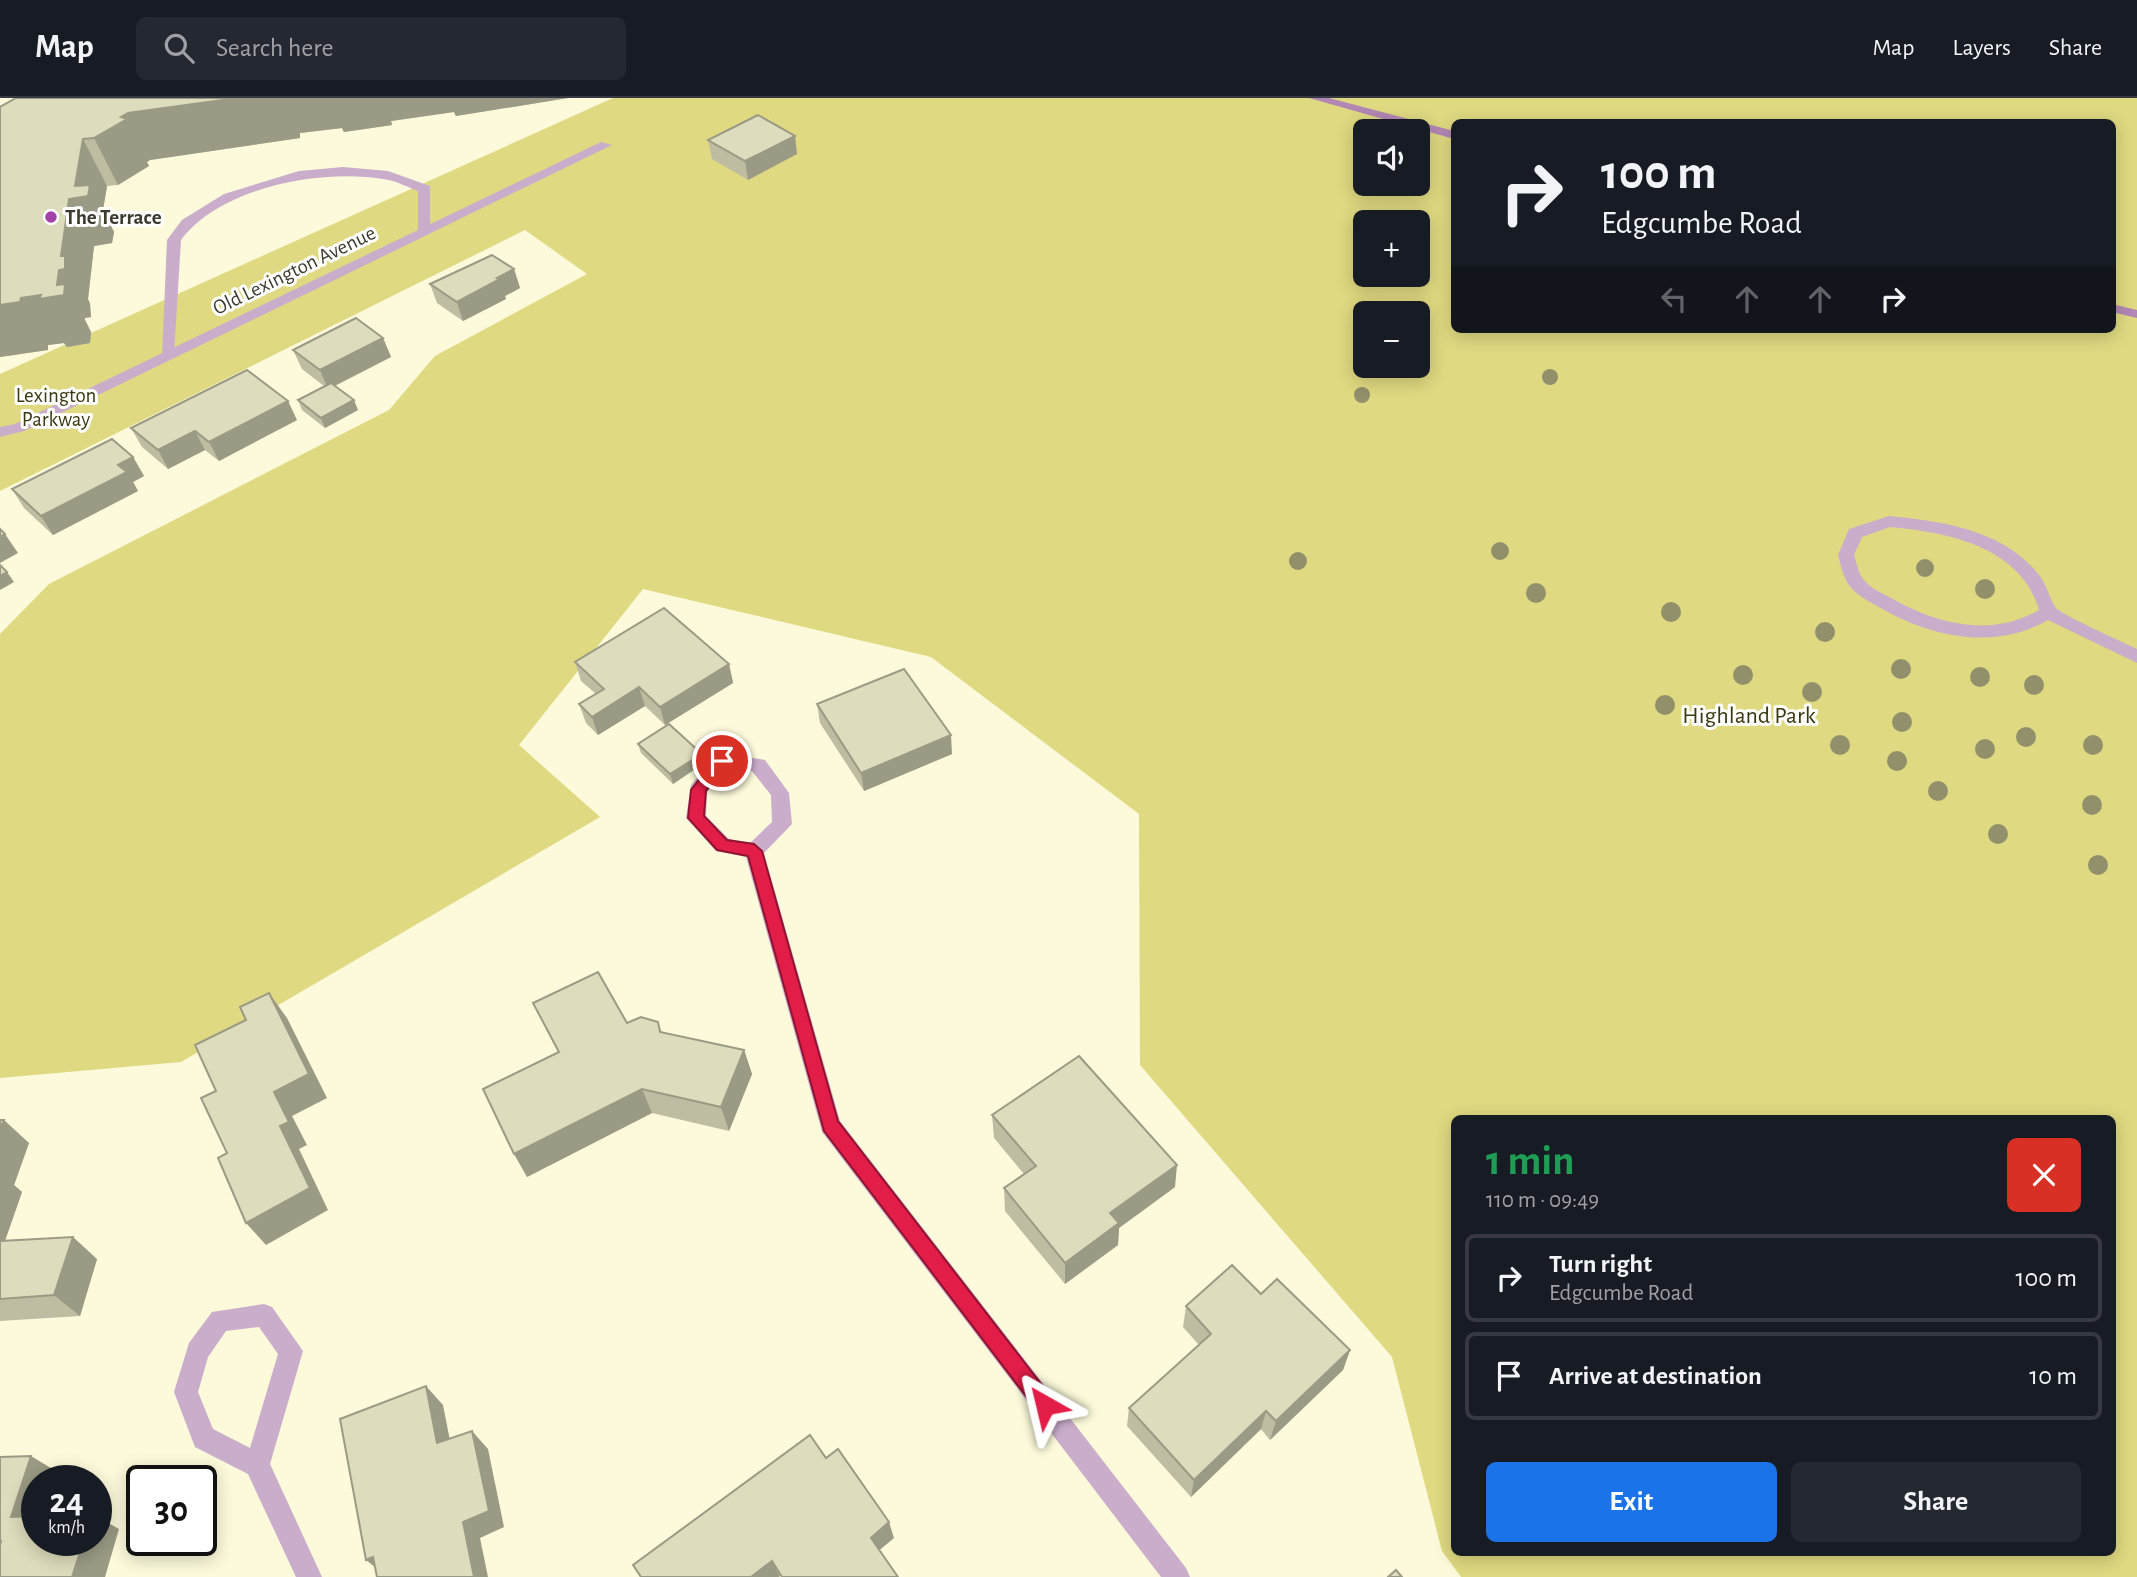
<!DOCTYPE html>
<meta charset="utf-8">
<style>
body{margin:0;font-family:"Alegreya Sans",sans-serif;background:#242831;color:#f1f3f6;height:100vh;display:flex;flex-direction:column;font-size:26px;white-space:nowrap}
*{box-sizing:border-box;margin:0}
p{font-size:23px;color:#9ea1a6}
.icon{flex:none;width:38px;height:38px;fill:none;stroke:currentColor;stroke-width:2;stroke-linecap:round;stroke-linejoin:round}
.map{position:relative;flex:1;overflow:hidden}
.sheet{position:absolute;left:1451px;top:1017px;width:665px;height:441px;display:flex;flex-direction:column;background:#171b24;border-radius:10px;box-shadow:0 4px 18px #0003}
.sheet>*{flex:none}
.top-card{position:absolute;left:1451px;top:21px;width:665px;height:214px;border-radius:10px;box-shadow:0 4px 18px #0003;background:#171b24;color:#f1f3f6;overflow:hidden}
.fabs{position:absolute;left:1353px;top:21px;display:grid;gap:14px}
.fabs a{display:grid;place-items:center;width:77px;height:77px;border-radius:10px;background:#171b24;box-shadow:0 4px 18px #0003;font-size:35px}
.speed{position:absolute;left:21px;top:1367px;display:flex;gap:14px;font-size:35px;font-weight:700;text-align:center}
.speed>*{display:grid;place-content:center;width:91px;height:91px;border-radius:50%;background:#171b24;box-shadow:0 4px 18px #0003;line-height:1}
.speed small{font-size:18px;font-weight:400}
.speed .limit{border:4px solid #111;border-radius:10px;background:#fff;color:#111}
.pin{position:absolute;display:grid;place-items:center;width:60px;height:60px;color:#fff;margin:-30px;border:4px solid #fff;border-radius:50%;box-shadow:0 2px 7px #0007}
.me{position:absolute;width:77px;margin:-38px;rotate:323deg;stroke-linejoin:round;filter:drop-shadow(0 0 5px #0008)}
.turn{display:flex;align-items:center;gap:24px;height:147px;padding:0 35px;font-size:32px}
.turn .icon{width:91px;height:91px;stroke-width:2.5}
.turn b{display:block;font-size:49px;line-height:60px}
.lanes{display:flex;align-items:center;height:66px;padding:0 35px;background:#0003;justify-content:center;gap:35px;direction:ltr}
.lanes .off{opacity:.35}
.round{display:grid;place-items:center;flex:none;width:74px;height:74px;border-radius:10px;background:#242831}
.headline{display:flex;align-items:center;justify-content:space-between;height:119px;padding:0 35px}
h1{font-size:42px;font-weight:600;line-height:52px;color:#1e9e55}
.primary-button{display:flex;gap:14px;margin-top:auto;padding:14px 35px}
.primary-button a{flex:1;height:80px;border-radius:10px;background:#1a73e8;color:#fff;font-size:28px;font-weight:600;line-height:80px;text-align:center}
.primary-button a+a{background:#242831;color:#f1f3f6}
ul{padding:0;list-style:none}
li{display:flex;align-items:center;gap:21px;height:88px;margin:0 14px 10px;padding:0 21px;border:4px solid #363941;border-radius:10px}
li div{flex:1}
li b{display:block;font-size:26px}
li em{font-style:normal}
header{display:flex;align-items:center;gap:42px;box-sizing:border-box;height:98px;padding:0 35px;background:#171b24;border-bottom:2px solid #363941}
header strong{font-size:33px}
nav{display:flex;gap:38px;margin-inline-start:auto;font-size:24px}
.search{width:490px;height:63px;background:#242831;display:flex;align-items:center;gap:18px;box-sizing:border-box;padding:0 24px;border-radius:10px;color:#9ea1a6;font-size:26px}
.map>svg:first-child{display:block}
.green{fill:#dfd981;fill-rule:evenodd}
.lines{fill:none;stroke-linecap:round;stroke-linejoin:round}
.service{fill:#caaccb;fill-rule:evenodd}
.minor{fill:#caaccb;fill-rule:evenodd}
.secondary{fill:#b287b4;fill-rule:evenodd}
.tree{fill:#92906b}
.wall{fill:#bebda2}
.shaded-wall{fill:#9b9a84}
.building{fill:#dddcbc;stroke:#9b9a84;stroke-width:2}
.route{fill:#e11d48;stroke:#92132f;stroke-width:2}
.poi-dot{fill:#a442aa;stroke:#fff;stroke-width:2.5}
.labels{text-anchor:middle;stroke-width:6;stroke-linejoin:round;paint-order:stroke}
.far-poi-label{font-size:21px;font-weight:bold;fill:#3b3b2e;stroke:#fff;text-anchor:start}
.far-street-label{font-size:21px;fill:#3b3b2e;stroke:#fff}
.far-park-label{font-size:21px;fill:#3c3910;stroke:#fff}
.park-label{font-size:24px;fill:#3c3910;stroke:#fff}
</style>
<header>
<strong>Map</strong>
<div class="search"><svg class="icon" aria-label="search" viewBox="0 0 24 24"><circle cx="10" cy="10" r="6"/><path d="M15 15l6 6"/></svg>Search here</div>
<nav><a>Map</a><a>Layers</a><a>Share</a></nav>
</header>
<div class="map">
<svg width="2137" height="1479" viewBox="0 0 2137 1479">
<rect width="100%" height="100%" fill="#fcfada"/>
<path class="green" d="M613 0H2137V1479H1461L1442 1453 1392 1259 1140 967 1139 716 931 559 643 491 519 647 600 719 181 964 0 980V536L49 486 389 312 435 258 587 176 525 132 0 393V276ZM1454 24H2112V231H1454ZM1365 33H1418V86H1365ZM1365 124H1418V177H1365ZM1365 215H1418V268H1365ZM1454 1020H2112V1454H1454Z"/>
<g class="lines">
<g class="service">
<path d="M343 69 388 73 430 88V136L418 133V93C407 89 395 82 383 81 320 71 221 89 181 142L174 257 172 260H162L167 142 182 122 224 96 299 73Z"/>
<path d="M1889 418C1942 423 2004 432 2039 477 2047 486 2050 503 2056 510 2060 516 2125 545 2137 551V565L2048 522C1996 552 1935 540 1884 512 1874 506 1861 500 1852 491 1844 482 1841 469 1838 457L1849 431ZM1890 429C1946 434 2021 448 2039 512 1990 540 1937 526 1891 500 1882 495 1870 490 1864 482 1858 476 1857 465 1854 457L1862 439Z"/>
</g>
<g class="minor">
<path d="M601 44 612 47 24 333 0 339V329L15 326Z"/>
<path d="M722 655 765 662 789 695 792 726 764 755 840 1023 1186 1470 1190 1479H1161L822 1034 746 759 716 753 686 720 691 687 715 657ZM726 670 752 673 771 697 772 724 750 745 729 741 706 718 707 694Z"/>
<path d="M264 1206 272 1209 303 1253 270 1366 322 1479H296L248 1376 195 1349 174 1294 189 1245 212 1214ZM259 1229 278 1256 250 1350 213 1331 198 1294 208 1259 226 1233Z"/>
</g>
<g class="secondary">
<path d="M1309 0H1329L1454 33V41Z"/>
<path d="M2112 206 2137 212V220L2112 214Z"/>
</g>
</g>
<g class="tree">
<circle cx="1550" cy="279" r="8"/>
<circle cx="1362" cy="297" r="8"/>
<circle cx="1500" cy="453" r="9"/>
<circle cx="1298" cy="463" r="9"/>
<circle cx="1925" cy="470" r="9"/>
<circle cx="1985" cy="491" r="10"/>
<circle cx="1536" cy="495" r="10"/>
<circle cx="1671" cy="514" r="10"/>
<circle cx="1825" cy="534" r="10"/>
<circle cx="1901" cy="571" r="10"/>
<circle cx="1743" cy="577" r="10"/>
<circle cx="1980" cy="579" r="10"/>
<circle cx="2034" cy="587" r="10"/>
<circle cx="1812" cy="594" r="10"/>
<circle cx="1665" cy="607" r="10"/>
<circle cx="1902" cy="624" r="10"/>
<circle cx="2026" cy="639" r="10"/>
<circle cx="1840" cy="647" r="10"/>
<circle cx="2093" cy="647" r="10"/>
<circle cx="1985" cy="651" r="10"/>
<circle cx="1897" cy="663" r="10"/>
<circle cx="1938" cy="693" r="10"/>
<circle cx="2092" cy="707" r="10"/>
<circle cx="1998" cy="736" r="10"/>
<circle cx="2098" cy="767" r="10"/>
</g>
<g class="wall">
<path d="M568 0 456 18 454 14 391 23 392 27 344 34 342 30 300 35V40L150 62 147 64 149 68 118 87 107 88 103 112 114 134 112 145 94 148 88 201 90 206 91 219 85 220V222L91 234 90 245 67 249 64 245 48 247V252L0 259V9Z"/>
<path d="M795 38 797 56 748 82 712 61 708 42Z"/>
<path d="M514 171 520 190 505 198 506 201 463 223 437 205 430 186Z"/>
<path d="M383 240 391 259 335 288 358 312 325 330 302 312 298 302 324 288 302 271 293 252Z"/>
<path d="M297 322 219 363 205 352 168 371 142 349 131 330Z"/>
<path d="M133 359 144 378 133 384 138 393 53 437 24 410 12 391Z"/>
<path d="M575 564 729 566 733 585 665 627 645 608 598 637 586 625 579 606 596 596 581 583Z"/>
<path d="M817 606 952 656 864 693 820 625Z"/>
<path d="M638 646 702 656 704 665 673 686 641 655Z"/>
<path d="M533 905 627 925 658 924 662 935 744 952 752 976 729 1033 652 1015 527 1079 558 954Z"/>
<path d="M992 1017 1175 1089 1119 1130 1118 1147 1065 1186 1005 1113 1004 1090 1024 1076 994 1040Z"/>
<path d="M0 1022 29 1045 14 1087 22 1094 5 1143 97 1161 80 1218 0 1223Z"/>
<path d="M1261 1196 1350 1252 1343 1272 1270 1342 1261 1331 1191 1399 1127 1328 1129 1310 1199 1247 1183 1229 1186 1208Z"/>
</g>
<g class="shaded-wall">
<path d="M237 0H568L456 18 454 14 391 23 392 27 344 34 342 30 300 35V40L150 62 147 64 149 68 118 87 94 40 121 19 128 15Z"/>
<path d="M795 38 797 56 748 82 745 63Z"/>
<path d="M83 41 107 88 103 112 114 134 112 145 94 148 88 201 90 206 91 219 85 220V222L91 234 90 245 67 249 64 245 48 247V252L0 259V207L57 187 69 101 75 88Z"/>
<path d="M514 171 520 190 505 198 506 201 463 223 457 204 497 180Z"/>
<path d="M383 240 391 259 328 291 320 272Z"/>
<path d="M354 302 358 312 325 330 321 320Z"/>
<path d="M288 303 297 322 219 363 209 344Z"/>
<path d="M195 333 205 352 168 371 158 352Z"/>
<path d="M133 359 144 378 133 384 138 393 53 437 41 418 118 367Z"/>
<path d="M5 436 18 455 0 465V439Z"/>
<path d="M7 474 14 484 0 492V478Z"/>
<path d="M729 566 733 585 665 627 660 609Z"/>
<path d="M639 589 645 608 598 637 592 619Z"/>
<path d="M951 637 952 656 864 693 861 675Z"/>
<path d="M702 656 704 665 673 686 670 676Z"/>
<path d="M269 895 287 920 327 1000 292 1018 307 1047 299 1051 328 1112 266 1147 246 1125 280 1028 274 994Z"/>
<path d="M744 952 752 976 729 1033 721 1009Z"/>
<path d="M642 991 652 1015 527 1079 514 1056Z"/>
<path d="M4 1022 29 1045 14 1087 22 1094 2 1151 0 1149V1031Z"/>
<path d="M1177 1067 1175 1089 1119 1130 1118 1147 1065 1186V1165L1110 1115Z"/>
<path d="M73 1139 97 1161 80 1218 54 1197Z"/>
<path d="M1350 1252 1343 1272 1270 1342 1276 1323Z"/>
<path d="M426 1288 443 1307 454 1363 437 1345Z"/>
<path d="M1266 1313 1261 1331 1191 1399 1194 1382Z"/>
<path d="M472 1333 488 1351 504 1429 480 1440 488 1479H474L463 1424Z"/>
<path d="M31 1358 59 1375 57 1382H37V1433L11 1419Z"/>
<path d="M96 1418 119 1431 105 1479H72L84 1442H96Z"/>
<path d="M889 1424 894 1440 876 1455 871 1440Z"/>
<path d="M373 1459 385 1477 366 1462Z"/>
<path d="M772 1463 780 1478 779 1479H751Z"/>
</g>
<g class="building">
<path d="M16 0H237L128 15 121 19 127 21 94 40 83 41 75 88 90 87 88 98 69 101 61 158H65V171L59 172 57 187 65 186 64 197 39 201 41 197 21 200 20 204 0 207V9Z"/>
<path d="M758 17 795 38 745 63 708 42Z"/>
<path d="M492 157 514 171 497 180 500 181 457 204 430 186Z"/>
<path d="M356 220 383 240 320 272 293 252Z"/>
<path d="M247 272 288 303 209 344 195 333 158 352 131 330Z"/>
<path d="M331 285 354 302 321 320 298 302Z"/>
<path d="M112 341 133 359 118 367 127 374 41 418 12 391Z"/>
<path d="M0 431 5 436 0 439Z"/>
<path d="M0 467 7 474 0 478Z"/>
<path d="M664 510 729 566 660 609 639 589 592 619 579 606 604 591 575 564Z"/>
<path d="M904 571 951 637 861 675 817 606Z"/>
<path d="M669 626 702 656 670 676 638 646Z"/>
<path d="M598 874 627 925 641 919 658 924 660 934 744 952 721 1009 642 991 514 1056 483 991 559 954 533 905Z"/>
<path d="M269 895 309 976 274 994 289 1024 280 1028 310 1090 246 1125 218 1060 227 1055 201 1000 216 993 195 947 246 922 240 909Z"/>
<path d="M1079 958 1177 1067 1110 1115 1119 1125 1065 1165 1004 1090 1036 1068 992 1017Z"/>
<path d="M0 1022H4L0 1031Z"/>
<path d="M73 1139 54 1197 0 1201V1143Z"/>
<path d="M1232 1167 1261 1196 1277 1181 1350 1252 1276 1323 1266 1313 1194 1382 1129 1310 1211 1236 1186 1208Z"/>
<path d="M426 1288 437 1345 472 1333 489 1413 463 1424 474 1479H377L373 1459 366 1462 340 1321Z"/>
<path d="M810 1337 826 1360 838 1351 889 1424 871 1440 898 1479H782L772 1463 751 1479H641L633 1467Z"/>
<path d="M31 1358 11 1419 37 1418V1442H84L72 1479H0V1447L1 1443H0V1359Z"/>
<path d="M1396 1472 1402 1479H1388Z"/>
</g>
<path class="route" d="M722 657 730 663 706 693 704 718 727 742 754 746 762 753 838 1023 1052 1300 1055 1307 1052 1314 1045 1317 1038 1314 824 1033 748 758 717 752 688 720 691 692 717 658Z"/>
<circle class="poi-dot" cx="51" cy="119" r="7"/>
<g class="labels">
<g class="far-poi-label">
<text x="65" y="126">The Terrace</text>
</g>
<g class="far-street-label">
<text transform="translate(294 172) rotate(-26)" y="7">Old Lexington Avenue</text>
</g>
<g class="far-park-label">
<text x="56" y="304">Lexington<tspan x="56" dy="24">Parkway</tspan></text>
</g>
<g class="park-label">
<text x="1749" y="625">Highland Park</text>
</g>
</g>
</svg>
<div class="fabs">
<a><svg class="icon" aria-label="sound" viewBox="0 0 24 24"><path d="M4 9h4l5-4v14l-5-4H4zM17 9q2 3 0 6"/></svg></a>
<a>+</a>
<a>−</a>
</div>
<div class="speed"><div>24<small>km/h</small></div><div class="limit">30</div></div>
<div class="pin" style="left:722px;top:663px;background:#d93025"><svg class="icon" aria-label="arrive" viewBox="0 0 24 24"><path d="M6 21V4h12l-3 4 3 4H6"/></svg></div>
<svg class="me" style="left:1045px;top:1307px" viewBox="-20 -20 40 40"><path d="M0-17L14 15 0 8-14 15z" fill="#e11d48" stroke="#fff" stroke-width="4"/></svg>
<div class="top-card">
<div class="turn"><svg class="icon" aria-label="right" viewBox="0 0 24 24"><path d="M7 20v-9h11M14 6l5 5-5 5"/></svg><div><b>100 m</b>Edgcumbe Road</div></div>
<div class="lanes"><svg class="icon off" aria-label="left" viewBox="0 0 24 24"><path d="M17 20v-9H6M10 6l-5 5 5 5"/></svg><svg class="icon off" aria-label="ahead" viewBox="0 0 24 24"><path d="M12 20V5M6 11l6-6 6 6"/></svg><svg class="icon off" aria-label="ahead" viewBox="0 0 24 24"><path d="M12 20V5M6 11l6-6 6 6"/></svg><svg class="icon" aria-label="right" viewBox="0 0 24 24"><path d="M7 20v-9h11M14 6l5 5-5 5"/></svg></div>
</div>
<section class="sheet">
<div class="headline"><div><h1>1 min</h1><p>110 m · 09:49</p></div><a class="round" style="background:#d93025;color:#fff"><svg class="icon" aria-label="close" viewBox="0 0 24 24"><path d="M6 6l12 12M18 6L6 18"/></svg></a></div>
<ul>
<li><svg class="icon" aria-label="right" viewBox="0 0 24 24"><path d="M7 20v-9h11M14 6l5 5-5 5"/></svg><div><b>Turn right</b><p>Edgcumbe Road</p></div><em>100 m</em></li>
<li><svg class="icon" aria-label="arrive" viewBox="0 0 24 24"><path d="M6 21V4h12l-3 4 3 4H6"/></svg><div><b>Arrive at destination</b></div><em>10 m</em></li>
</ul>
<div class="primary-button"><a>Exit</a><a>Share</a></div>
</section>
</div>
